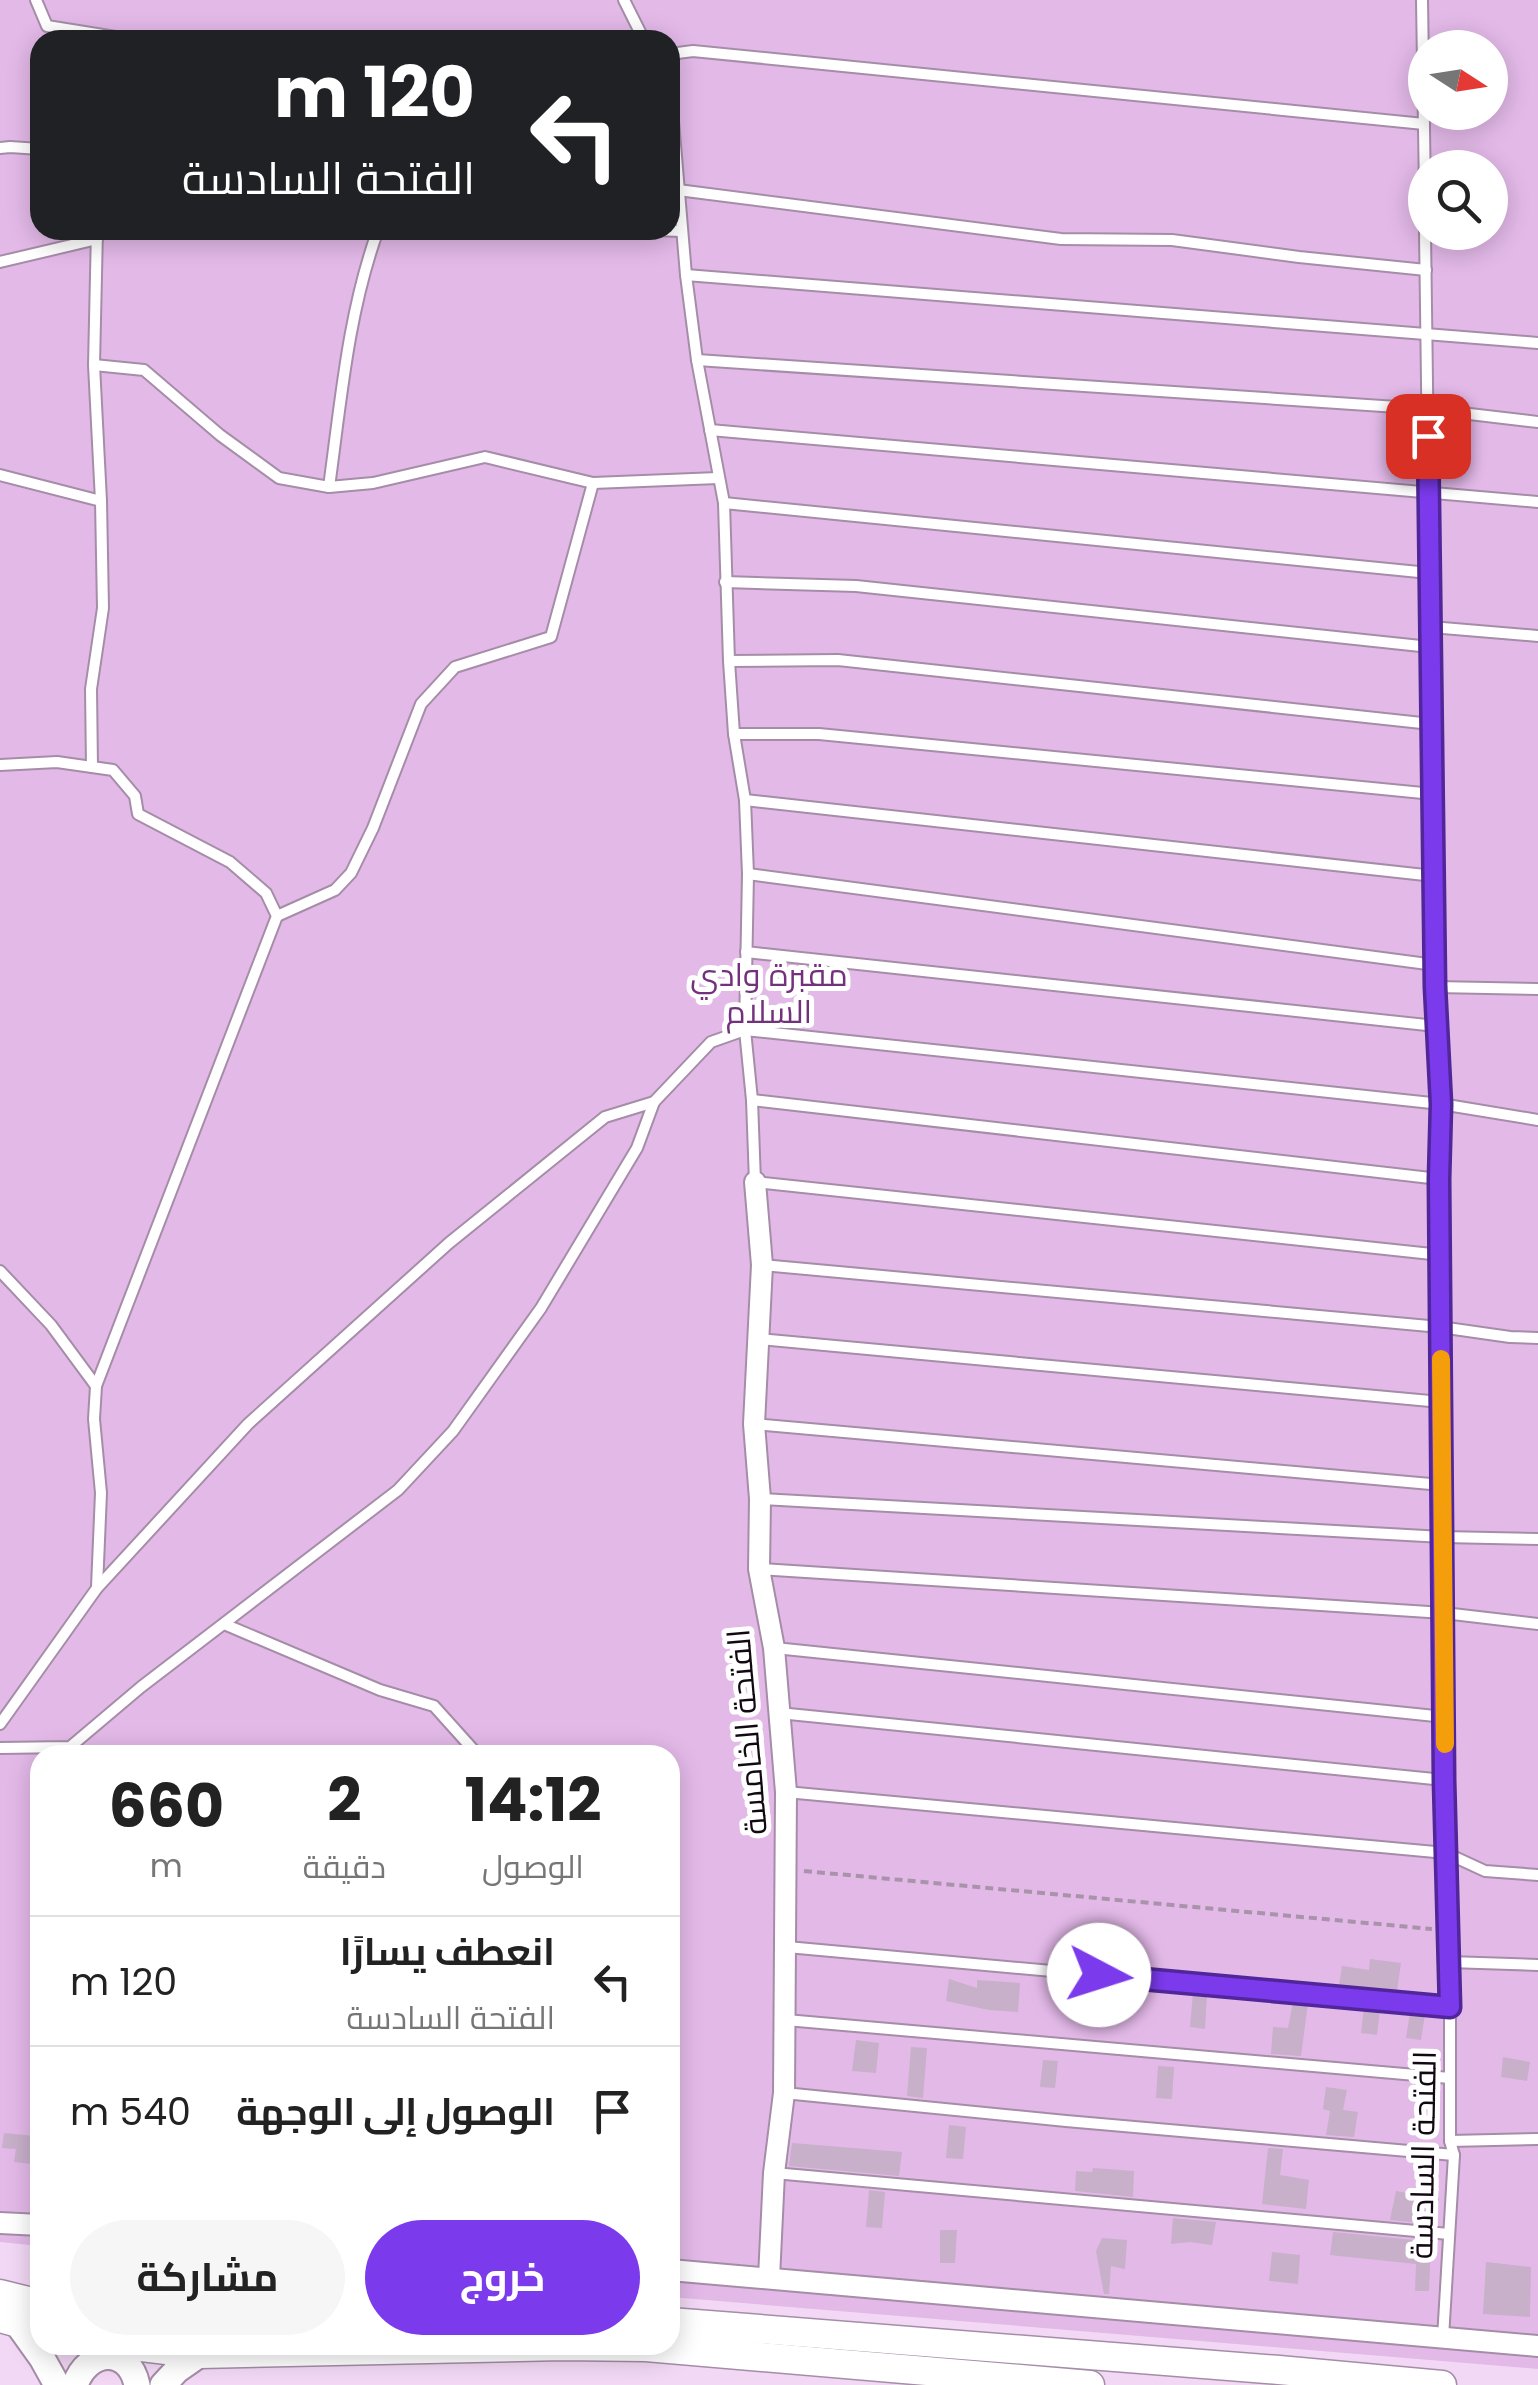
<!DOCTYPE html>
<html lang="ar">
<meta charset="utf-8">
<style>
body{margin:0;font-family:Poppins,Cairo,sans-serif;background:#f6f6f6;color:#222;direction:rtl;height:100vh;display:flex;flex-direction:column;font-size:38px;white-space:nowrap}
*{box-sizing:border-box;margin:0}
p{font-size:32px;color:#767676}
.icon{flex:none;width:55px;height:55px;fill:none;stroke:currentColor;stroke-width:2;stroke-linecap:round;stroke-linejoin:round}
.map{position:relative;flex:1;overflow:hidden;direction:ltr}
.sheet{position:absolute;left:30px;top:1745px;width:650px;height:610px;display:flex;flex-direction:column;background:#fff;border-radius:30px;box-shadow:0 5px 25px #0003;direction:rtl}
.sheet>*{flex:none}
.hud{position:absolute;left:30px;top:30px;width:650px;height:210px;border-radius:30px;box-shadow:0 5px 25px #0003;direction:rtl;background:#202124;color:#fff;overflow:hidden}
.needle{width:65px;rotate:102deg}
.buttons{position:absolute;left:1408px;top:30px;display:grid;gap:20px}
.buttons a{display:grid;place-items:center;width:100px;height:100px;border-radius:50%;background:#fff;box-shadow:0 5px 25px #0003;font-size:50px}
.pin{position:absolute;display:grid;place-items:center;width:85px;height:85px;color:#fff;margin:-42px;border-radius:20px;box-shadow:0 5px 15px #0006}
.me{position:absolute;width:110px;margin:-55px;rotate:95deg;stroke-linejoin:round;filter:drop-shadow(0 0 8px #0008)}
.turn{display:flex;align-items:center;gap:35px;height:210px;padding:0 40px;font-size:45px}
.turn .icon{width:130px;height:130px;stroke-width:2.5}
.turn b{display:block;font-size:70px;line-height:85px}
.eta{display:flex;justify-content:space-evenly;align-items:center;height:170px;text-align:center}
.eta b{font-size:60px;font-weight:700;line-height:70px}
.primary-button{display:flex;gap:20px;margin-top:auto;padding:20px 40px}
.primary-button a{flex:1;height:115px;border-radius:60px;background:#7c3aed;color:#fff;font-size:40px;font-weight:700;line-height:115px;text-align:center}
.primary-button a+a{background:#f6f6f6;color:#222}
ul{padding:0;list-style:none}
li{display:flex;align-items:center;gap:30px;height:130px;padding:0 40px;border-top:2px solid #e0e0e0}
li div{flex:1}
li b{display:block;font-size:38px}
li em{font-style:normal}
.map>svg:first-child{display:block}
.green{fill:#e3b9e8;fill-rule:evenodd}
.building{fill:#c8afca}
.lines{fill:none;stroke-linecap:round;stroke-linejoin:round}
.service-casing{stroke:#a58da8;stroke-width:14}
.minor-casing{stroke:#a58da8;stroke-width:24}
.tertiary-casing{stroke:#a58da8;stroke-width:29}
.secondary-casing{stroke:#a58da8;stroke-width:31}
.path{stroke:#a893aa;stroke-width:4;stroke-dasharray:8 5;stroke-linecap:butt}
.service{stroke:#fff;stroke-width:10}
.minor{stroke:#fff;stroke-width:20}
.tertiary{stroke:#fff;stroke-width:25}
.secondary{stroke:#fff;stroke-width:28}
.route-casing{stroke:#51269a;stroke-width:25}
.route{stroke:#7c3aed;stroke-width:18}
.slow{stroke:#f59e0b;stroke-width:18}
.labels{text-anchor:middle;stroke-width:10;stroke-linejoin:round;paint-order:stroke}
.park-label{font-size:32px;fill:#73307c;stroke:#fff}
.street-label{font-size:32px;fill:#110812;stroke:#fff}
</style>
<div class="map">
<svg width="1538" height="2385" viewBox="0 0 1538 2385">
<rect width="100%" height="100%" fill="#f2d8f5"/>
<path class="green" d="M0 0H1538V2369L670 2297V1755H40V2246L0 2242ZM40 40H670V230H40ZM1425 48H1490V112H1425ZM1425 168H1490V232H1425Z"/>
<g class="building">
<path d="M1370 1959 1401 1963 1397 1991H1366L1339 1985 1342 1966 1369 1970Z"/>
<path d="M949 1979 977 1988V1980L1020 1983 1018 2012 989 2010 946 2001Z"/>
<path d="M1193 1993 1207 1994 1205 2029 1190 2027Z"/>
<path d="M1293 2002 1308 2003 1301 2056 1271 2054 1273 2027 1288 2028Z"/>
<path d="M1364 2008 1380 2010 1377 2035 1361 2033Z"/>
<path d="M1410 2012 1425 2014 1421 2040 1406 2038Z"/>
<path d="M856 2040 879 2043 876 2073 852 2071Z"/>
<path d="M911 2047 927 2048 923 2098 907 2096Z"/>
<path d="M1503 2057 1530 2062 1527 2081 1501 2077Z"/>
<path d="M1043 2060 1058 2061 1055 2088 1040 2087Z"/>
<path d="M1158 2066 1174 2067 1172 2099 1156 2098Z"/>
<path d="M1326 2087 1347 2090 1343 2110 1358 2112 1354 2137 1326 2135 1330 2111 1323 2109Z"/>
<path d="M949 2125 966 2127 963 2159 946 2158Z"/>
<path d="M4 2133 35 2136 34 2149 40 2150V2165L14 2162 16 2149 2 2148Z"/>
<path d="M792 2143 902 2152 899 2176 789 2166Z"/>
<path d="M1268 2148 1283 2149 1280 2175 1309 2180 1306 2209 1262 2204Z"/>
<path d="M1093 2168 1134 2171 1133 2197 1075 2191 1076 2171 1092 2172Z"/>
<path d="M869 2190 885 2192 882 2228 866 2227Z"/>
<path d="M1396 2191 1439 2199 1434 2224 1390 2220Z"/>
<path d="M1173 2218 1216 2222 1212 2245 1190 2242 1171 2244Z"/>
<path d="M940 2230H957L955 2263H940Z"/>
<path d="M1333 2232 1425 2241 1424 2245H1431L1429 2291H1415L1416 2264 1330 2255Z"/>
<path d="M1102 2238 1127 2240 1125 2269 1111 2266 1109 2294H1104L1096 2251Z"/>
<path d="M1272 2252 1300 2255 1298 2284 1269 2281Z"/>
<path d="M1486 2262 1531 2267 1530 2317 1483 2314Z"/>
</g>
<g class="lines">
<g class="service-casing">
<g id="service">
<path d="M36 0 47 26 134 40"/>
<path d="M624 0 644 40"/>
<path d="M1422 0 1425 193"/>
<path d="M670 54 693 51 1424 124"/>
<path d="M670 111 673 121 686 275 697 360 724 503 729 661 734 734 745 800 748 874 745 1030 752 1100 755 1182 1441 1255"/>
<path d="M0 148 10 147 40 149"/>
<path d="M678 190 1061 239 1172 240 1299 257 1426 270"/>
<path d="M652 230 682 231"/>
<path d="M1425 232 1435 987 1441 1104 1440 1327 1444 1780 1450 2007V2141L1454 2155 1443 2338"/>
<path d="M0 262 97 239"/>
<path d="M686 275 1538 343"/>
<path d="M697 360 1427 409 1538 422"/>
<path d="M94 365 144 370 220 435 279 478 329 487 373 483 485 457 593 483 718 478"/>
<path d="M710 430 1538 502"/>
<path d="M0 475 101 501"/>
<path d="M329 487C341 400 348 313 378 230"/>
<path d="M724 503 1429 573"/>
<path d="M725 582 856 586 1430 647"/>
<path d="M1431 627 1538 636"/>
<path d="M729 661 838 660 1431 724"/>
<path d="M734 734H819L1433 794"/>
<path d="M0 765 57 762 113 770 135 796 138 814 230 862 266 893 277 916 96 1386"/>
<path d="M92 767 91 689 103 608 101 501 94 365 97 230"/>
<path d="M745 800 1434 876"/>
<path d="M748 874 1435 965"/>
<path d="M277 916 335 890 351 873 373 828 421 704 455 667 551 637 593 483"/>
<path d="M746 952 1436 1026"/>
<path d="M1435 987 1538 989"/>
<path d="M752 1100 1439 1179"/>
<path d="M762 1265 1440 1327 1510 1337 1538 1338"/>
<path d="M0 1271 51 1325 96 1386 94 1419 101 1493 97 1587"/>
<path d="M760 1339 1441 1402"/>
<path d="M754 1424 1442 1485"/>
<path d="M760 1499 1443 1537 1538 1539"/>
<path d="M760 1569 1444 1613 1538 1624"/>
<path d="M224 1624 380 1690 434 1706 478 1755"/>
<path d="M775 1648 1445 1717"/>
<path d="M779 1713 1444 1780"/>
<path d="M0 1724 97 1588 248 1424 449 1243 605 1117 654 1102 711 1042 745 1030 1441 1104 1538 1120"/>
<path d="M0 1748 70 1747 141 1687 398 1490 453 1431 541 1308 637 1148 654 1102"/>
<path d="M786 1792 1446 1853 1485 1871 1538 1875"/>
<path d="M787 1947 1450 2007"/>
<path d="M1449 1962 1538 1965"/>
<path d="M786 2020 1450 2078"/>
<path d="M784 2093 1066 2121 1454 2155"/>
<path d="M1450 2141 1538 2139"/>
<path d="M774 2173 1449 2234"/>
</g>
</g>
<g class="minor-casing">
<g id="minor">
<path d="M755 1182 762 1265 754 1424 760 1499 759 1569 774 1648 786 1792 784 2093 774 2173 769 2278"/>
<path d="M0 2223 40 2225"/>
<path d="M670 2270 1538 2346"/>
</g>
</g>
<g class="tertiary-casing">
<g id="tertiary">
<path d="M17 2323 42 2358 57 2385"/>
<path d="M75 2385C88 2348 129 2346 137 2385"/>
<path d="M163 2385 177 2370 200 2354"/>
</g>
</g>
<g class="secondary-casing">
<g id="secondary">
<path d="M0 2294 40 2304"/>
<path d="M0 2318 40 2329"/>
<path d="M670 2322 1279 2370 1442 2385"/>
<path d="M125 2345 200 2354 562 2346 646 2347 1090 2385"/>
</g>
</g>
<path class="path" d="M804 1871 1432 1929"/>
<use href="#service" class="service"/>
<use href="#minor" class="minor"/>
<use href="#tertiary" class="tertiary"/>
<use href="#secondary" class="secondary"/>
</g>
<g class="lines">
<g class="route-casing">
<path id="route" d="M1099 1975 1450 2007 1444 1780 1439 1179 1441 1104 1435 987 1428 436"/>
</g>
<use href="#route" class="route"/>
<path class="slow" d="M1441 1359 1445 1744"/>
</g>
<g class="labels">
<g class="park-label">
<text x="769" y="986">مقبرة وادي<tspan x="769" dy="37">السلام</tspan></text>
</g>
<g class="street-label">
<text transform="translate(747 1732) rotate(-95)" y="11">الفتحة الخامسة</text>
<text transform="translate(1423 2155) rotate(-89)" y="11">الفتحة السادسة</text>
</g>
</g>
</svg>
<div class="buttons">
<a><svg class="needle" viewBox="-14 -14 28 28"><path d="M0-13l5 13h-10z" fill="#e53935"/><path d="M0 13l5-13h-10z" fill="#767676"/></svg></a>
<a><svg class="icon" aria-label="search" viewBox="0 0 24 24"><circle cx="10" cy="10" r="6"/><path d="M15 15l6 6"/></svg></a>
</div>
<div class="pin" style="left:1428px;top:436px;background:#d93025"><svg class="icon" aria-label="arrive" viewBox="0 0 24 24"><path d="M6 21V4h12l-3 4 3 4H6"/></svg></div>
<svg class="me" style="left:1099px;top:1975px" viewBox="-20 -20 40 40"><circle r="19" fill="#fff"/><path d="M0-13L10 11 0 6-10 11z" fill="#7c3aed"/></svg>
<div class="hud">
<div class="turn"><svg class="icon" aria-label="left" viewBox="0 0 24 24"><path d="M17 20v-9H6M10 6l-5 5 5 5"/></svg><div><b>120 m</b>الفتحة السادسة</div></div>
</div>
<section class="sheet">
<div class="eta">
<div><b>14:12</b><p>الوصول</p></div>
<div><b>2</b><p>دقيقة</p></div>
<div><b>660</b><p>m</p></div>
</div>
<ul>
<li><svg class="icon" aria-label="left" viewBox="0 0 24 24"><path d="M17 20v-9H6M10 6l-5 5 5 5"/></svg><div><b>انعطف يسارًا</b><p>الفتحة السادسة</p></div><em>120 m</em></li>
<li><svg class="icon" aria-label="arrive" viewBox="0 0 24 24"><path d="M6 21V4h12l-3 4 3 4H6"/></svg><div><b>الوصول إلى الوجهة</b></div><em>540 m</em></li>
</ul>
<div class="primary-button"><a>خروج</a><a>مشاركة</a></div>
</section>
</div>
